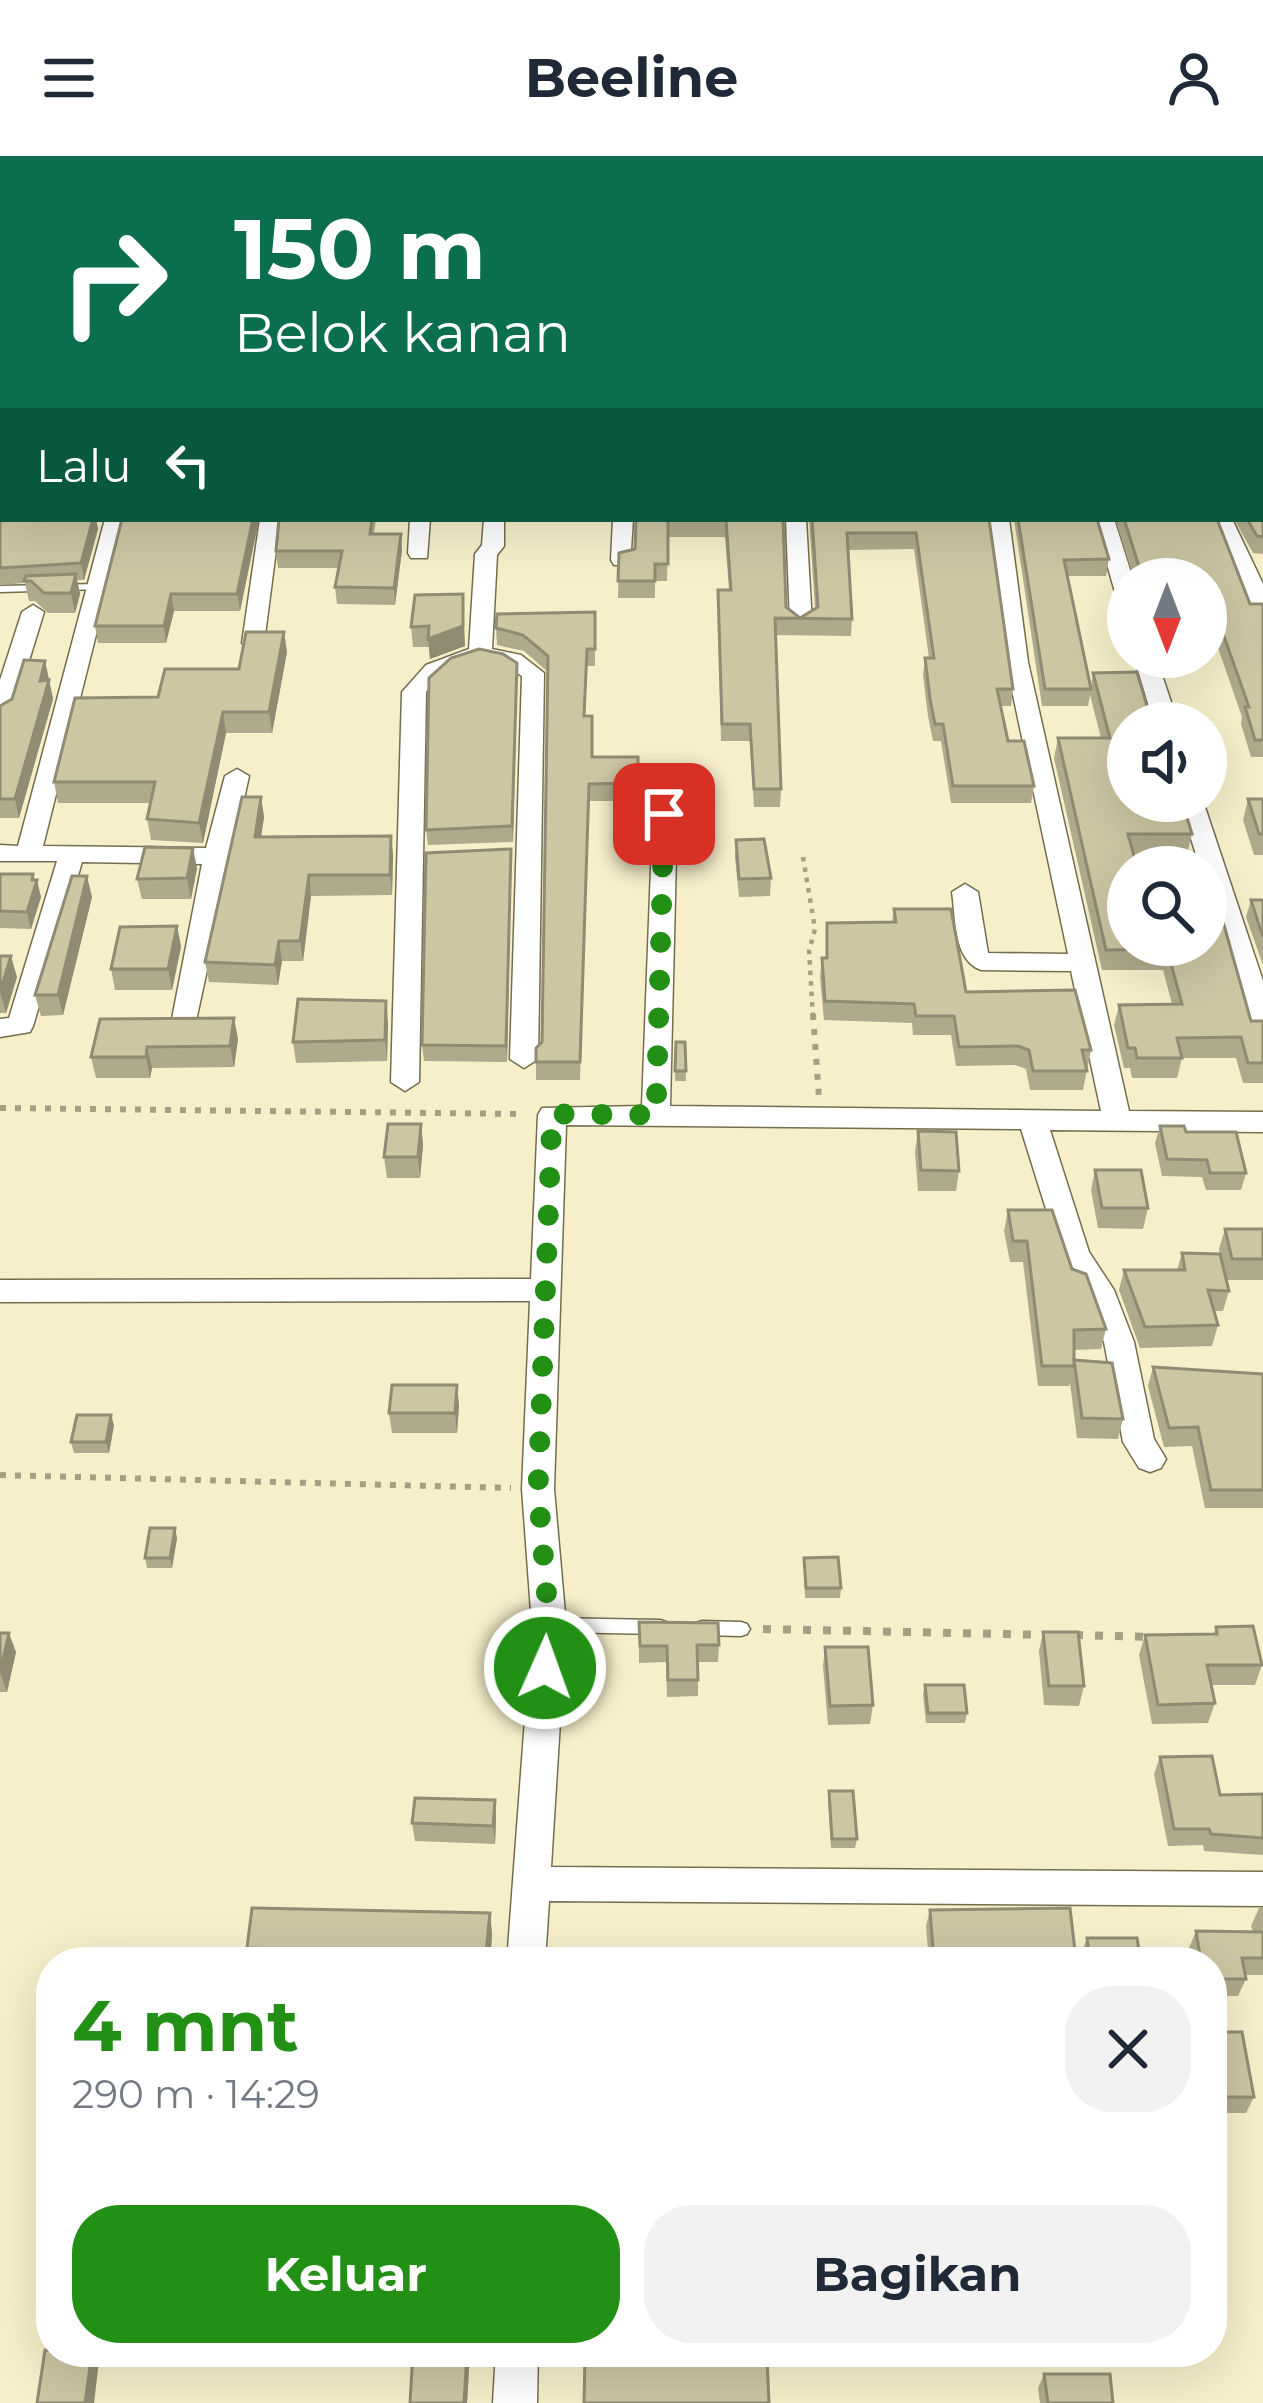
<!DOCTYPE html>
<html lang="id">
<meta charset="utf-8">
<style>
body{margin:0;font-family:Montserrat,sans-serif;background:#f2f2f3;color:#1f2937;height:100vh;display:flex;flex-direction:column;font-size:45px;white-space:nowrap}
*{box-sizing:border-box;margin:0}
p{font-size:39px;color:#747a83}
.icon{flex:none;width:66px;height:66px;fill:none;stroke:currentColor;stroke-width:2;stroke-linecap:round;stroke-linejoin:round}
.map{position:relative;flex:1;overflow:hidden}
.details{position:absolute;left:36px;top:1791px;width:1191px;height:420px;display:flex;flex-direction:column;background:#fff;border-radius:48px;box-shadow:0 12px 48px #0002}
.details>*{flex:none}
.guide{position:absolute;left:0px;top:0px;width:1263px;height:366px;box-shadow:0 12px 48px #0002;background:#0b6e4f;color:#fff;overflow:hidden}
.needle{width:78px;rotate:180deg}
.tools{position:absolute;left:1107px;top:402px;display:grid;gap:24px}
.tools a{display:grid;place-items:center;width:120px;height:120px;border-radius:50%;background:#fff;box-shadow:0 12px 48px #0002;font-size:60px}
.pin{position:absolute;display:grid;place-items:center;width:102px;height:102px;color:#fff;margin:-51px;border-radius:24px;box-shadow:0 6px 18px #0006}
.me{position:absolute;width:132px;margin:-66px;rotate:2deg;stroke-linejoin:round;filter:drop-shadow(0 0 9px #0008)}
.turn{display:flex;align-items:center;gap:42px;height:252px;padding:0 36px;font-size:54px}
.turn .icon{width:156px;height:156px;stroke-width:2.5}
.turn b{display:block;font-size:84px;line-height:102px}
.then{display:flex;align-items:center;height:114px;padding:0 36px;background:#0003;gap:24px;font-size:45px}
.round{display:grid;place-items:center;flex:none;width:126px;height:126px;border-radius:48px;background:#f2f2f3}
.head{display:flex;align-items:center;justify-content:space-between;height:204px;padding:0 36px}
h1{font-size:72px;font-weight:700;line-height:90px;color:#228f15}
.button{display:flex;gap:24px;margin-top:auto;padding:24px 36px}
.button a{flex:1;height:138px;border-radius:48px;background:#228f15;color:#fff;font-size:48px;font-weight:700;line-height:138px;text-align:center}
.button a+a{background:#f2f2f3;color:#1f2937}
header{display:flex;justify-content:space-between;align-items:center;height:156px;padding:0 36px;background:#fff;font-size:54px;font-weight:700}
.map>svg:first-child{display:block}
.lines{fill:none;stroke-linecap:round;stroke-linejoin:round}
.service-casing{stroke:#746e4d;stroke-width:3}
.minor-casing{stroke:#746e4d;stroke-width:3}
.path-far2{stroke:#a5a084;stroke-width:4.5;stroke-dasharray:4.5 6;stroke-linecap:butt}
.path-far1{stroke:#a5a084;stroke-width:6;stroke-dasharray:6 9;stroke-linecap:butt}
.path{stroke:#a5a084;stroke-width:8;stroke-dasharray:8 12;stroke-linecap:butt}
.service{fill:#fff;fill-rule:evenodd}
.minor{fill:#fff;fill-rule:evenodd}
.wall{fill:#b0aa8c}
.shaded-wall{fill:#908b72}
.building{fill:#cdc6a3;stroke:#908b72;stroke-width:3}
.route{stroke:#228f15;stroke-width:21;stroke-dasharray:0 37.8}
</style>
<header><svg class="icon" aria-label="menu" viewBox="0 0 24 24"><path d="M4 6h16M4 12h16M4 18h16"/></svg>Beeline<svg class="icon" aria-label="person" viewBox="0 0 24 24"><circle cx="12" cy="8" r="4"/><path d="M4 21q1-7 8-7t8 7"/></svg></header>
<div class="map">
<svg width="1263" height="2247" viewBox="0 0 1263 2247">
<rect width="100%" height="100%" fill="#f6efca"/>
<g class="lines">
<g class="service-casing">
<g id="service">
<path d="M98 428 102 429V433L0 436V430Z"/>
<path d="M549 1462 660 1464 666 1466 669 1471 666 1476 660 1478 549 1476 543 1474 540 1469 543 1464Z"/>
<path d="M702 1465 741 1466 747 1468 750 1473 747 1478 741 1480 702 1479 696 1477 693 1472 696 1467Z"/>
</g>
</g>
<g class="minor-casing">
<g id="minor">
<rect x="341" y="0" width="16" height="3"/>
<rect x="775" y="0" width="16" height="3"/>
<path d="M1021 0H1037L1038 3H1022Z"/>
<path d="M1097 0H1113L1114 3H1098Z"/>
<path d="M3 41V55L0 56V42Z"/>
<path d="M105 363H125L43 690 206 692 225 620 237 613 249 620 194 874H174L171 868 202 708 82 706 33 870 30 876 0 881V863L9 862 57 705H0V689L18 690Z"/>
<path d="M260 363H280L264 487 253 494 242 487Z"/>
<path d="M410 363H430L427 402H411L408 397Z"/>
<path d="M484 363H504V390L497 399 492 493 521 499 544 517 538 903 524 912 510 903 522 520C487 497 451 503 426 536L419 926 405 935 391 926 402 536 426 509 469 493 475 398 482 389Z"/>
<path d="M613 363H633L630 409H614L611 404Z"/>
<path d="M786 363H806L812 468 801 475 790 468Z"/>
<path d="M989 363H1009L1028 506 1129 955 1263 956V976L1050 974 1089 1096 1114 1134 1134 1186 1154 1283 1166 1303 1161 1312 1150 1316 1139 1312 1123 1286 1104 1186 1085 1137 1060 1098 1021 973 566 969 554 1333 566 1469 551 1711 1263 1716V1750L549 1745 545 1806H507L532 1469 522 1333 530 1145 0 1146V1124L531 1123 538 959 542 952 642 950 653 658 665 651 677 658 670 950 1101 955 1071 815 981 814C953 804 956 762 952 736L965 728 978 736 988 797 1068 798 1006 506Z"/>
<path d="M1094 363H1114L1133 423H1128V450L1117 443Z"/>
<path d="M1212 363H1232L1263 428V459L1252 452Z"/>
<path d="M33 449 44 456 12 560 0 567V524L22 456Z"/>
<path d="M1134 501H1156L1178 567H1154Z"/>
<path d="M1179 645H1203L1263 825V875L1250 866 1206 730V711H1200Z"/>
<path d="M496 2196H538L537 2247H493Z"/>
</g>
</g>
<path class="path-far2" d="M803 701 815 773 809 795 813 861"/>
<g class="path-far1">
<path d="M813 858 819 942"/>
<path d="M0 952 524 958"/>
<path d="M0 1319 511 1332"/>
</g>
<g class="path">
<path d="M763 1473 1049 1479"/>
<path d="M1075 1479 1151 1481"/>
</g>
<use href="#service" class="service"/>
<use href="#minor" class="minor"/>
</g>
<g class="wall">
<path d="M829 0H1020L1021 3H829Z"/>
<path d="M1251 0H1263V25L1260 19V3H1252Z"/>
<path d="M3 98V363H96L98 373 84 424H77L80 438 75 457H48L35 445H29L25 427 0 429V269L3 270V268L0 266V105Z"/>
<path d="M1260 192H1263V271L1260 272V274L1263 273V398L1253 397 1234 363H1260Z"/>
<path d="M259 363 240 455H174L166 487H98L95 470Z"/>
<path d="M279 363H376L374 378H401L402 394 395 449 337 448 335 431 339 412H278L276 395Z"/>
<path d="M636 363H783L786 451 800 462 815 452 809 363H989L1013 533 1011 550H1000L1008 585 1034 630 1031 647H951L941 585H933L928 560 923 519 925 502H929L914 393 848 394 852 463 851 480 775 479 781 633 780 651H754L750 585H721L718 451V434H729L725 381H668L667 425H655V442H618L619 397 635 393Z"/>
<path d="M1014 363H1097L1109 403 1106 420H1068L1091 530 1093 517 1128 567 1192 678 1187 698H1134L1128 789H1206L1251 865H1263V927H1243L1236 902H1182L1177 922H1132L1130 912H1124L1114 869 1119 849 1172 848 1163 814H1102L1054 602 1058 582H1101L1090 539 1088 550H1042Z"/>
<path d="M1115 363H1217L1250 448 1263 451V601H1251L1241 568 1242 561 1217 489H1206V423H1134Z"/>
<path d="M415 439 465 490 430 503 429 491H413L411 471Z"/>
<path d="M595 456V510H587L585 560 592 601H638V645H589L580 924H536V892L542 886 548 516 524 495 497 489 496 472Z"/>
<path d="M284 476 287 496 272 577H226L203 687 151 684 147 663 151 647H58L54 626 158 541 239 513Z"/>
<path d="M45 505 53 543 19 662H0V550L12 543Z"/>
<path d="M517 522 513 686 428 689 426 674Z"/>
<path d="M261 641 264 661 261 681 391 680 393 700 392 739 311 740 303 805H282L278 829 209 826 205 806Z"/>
<path d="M1248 643H1263V699H1254L1243 664Z"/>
<path d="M736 684 771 722 770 740 739 741 735 701Z"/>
<path d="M511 693 507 906 424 905 422 889Z"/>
<path d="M197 712 191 743H142L137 723Z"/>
<path d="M0 718 35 724 41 741 31 773 0 772Z"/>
<path d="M92 741 63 859 41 860 35 839Z"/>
<path d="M1251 744H1263V809L1246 761Z"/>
<path d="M894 753 966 836 1091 894 1083 934H1030L1026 913 1015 909 956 910 951 879H913L912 867 824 864 820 821 822 802H826L827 767 892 766Z"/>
<path d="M177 770 181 791 172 834H115L111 813Z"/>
<path d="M0 800 17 821 6 857H0Z"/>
<path d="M100 863 238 883 234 911 152 912 150 922H96L91 901Z"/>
<path d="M388 866 387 905 296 907 293 886Z"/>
<path d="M676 886H685L686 925H675Z"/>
<path d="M421 968 423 989 420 1022H387L384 1001Z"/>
<path d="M1160 970 1186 976 1246 1017 1241 1034H1206L1202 1021 1162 1020 1155 987Z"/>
<path d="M918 975 959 1015 956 1035H918L915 996Z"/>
<path d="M1095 1014 1148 1052 1143 1073 1098 1072 1091 1034Z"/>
<path d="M1008 1054 1072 1113 1106 1173 1101 1193 1074 1194V1205L1123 1263 1118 1283 1077 1282 1070 1227 1069 1230H1038L1023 1106H1010L1004 1075Z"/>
<path d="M1225 1073H1263V1124H1226L1229 1135 1223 1155H1214L1218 1169 1212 1190 1140 1192 1119 1134 1124 1114H1177L1182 1097 1220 1098 1219 1093Z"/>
<path d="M1153 1211 1263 1218V1352H1205L1192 1290 1164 1291 1148 1230Z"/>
<path d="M457 1229 459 1250 457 1277H392L389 1257Z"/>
<path d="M114 1269 109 1297H74L71 1286Z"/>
<path d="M177 1382 172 1412H147L145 1402Z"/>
<path d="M804 1402 841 1432 840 1442H805Z"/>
<path d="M639 1466 719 1489 718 1506H698V1540L667 1541 666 1506 639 1507Z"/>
<path d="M1216 1471 1262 1509 1255 1529H1211L1215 1547 1208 1567 1152 1568 1139 1499 1145 1479H1213Z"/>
<path d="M1043 1476 1084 1530 1079 1550 1044 1549 1039 1495Z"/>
<path d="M0 1477 16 1496 7 1536H0Z"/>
<path d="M825 1491 873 1549 870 1568 828 1569 823 1510Z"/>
<path d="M925 1529 967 1557 965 1567H926L923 1538Z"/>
<path d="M1160 1601 1220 1639 1263 1638V1699L1204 1695 1203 1689 1168 1690 1154 1618Z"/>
<path d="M829 1635 857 1683 855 1692H831L828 1644Z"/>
<path d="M495 1644 496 1662 495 1688 415 1685 412 1667Z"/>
<path d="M1259 1752H1263V1819H1245L1246 1823 1238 1840H1212V1806H1191L1189 1792 1196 1775H1253L1251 1770Z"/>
<path d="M930 1754 1075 1795 1072 1806H929L926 1770Z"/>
<path d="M490 1757 492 1779 490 1806H251L247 1792Z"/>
<path d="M1087 1782 1141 1806H1082L1081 1799Z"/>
<path d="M1212 1876 1254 1941 1246 1957H1212Z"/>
<path d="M402 2196H470L467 2247H410L413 2201H403Z"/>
<path d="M1044 2218 1113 2247H1040L1038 2232Z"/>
</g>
<g class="shaded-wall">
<path d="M93 363H96L98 373 84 424 81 407Z"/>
<path d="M253 363H259L240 455 237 438Z"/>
<path d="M401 378 402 394 395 449 394 432Z"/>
<path d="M76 418 80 438 75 457 71 437Z"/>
<path d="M171 438 174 455 166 487 164 470Z"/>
<path d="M463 438 465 490 430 503 428 483Z"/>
<path d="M284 476 287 496 272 577 269 556Z"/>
<path d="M45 505 53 543 19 662 15 643Z"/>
<path d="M517 507V522L513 686 512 670Z"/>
<path d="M223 556 226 577 203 687 199 667Z"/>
<path d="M261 641 264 661 258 701 255 681Z"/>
<path d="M391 680 393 700 392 739 390 719Z"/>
<path d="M193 692 197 712 191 743 187 722Z"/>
<path d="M511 693V710L507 906 506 890Z"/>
<path d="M33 718 36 728 37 724 41 741 31 773 27 756Z"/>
<path d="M309 719 311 740 303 805 300 785Z"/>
<path d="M87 720 92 741 63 859 58 839Z"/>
<path d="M177 770 181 791 172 834 168 813Z"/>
<path d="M279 785 282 805 278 829 275 809Z"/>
<path d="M11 800 17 821 6 857 0 836Z"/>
<path d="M386 845 388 866 387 905 385 884Z"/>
<path d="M234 862 238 883 234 911 230 890Z"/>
<path d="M147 891 152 912 150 922 146 901Z"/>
<path d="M421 968 423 989 420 1022 418 1001Z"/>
<path d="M457 1229 459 1250 457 1277 455 1257Z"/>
<path d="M111 1259 114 1269 109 1297 106 1286Z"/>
<path d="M175 1372 177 1382 172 1412 170 1402Z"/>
<path d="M9 1477 16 1496 7 1536 0 1516Z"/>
<path d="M495 1644 496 1662 495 1688 493 1670Z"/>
<path d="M490 1757 492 1779 490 1806H487Z"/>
<path d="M92 2196H94L99 2205 94 2247H85Z"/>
<path d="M467 2196H470L467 2247H464Z"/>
</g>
<g class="building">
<path d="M0 0H103L101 3H3V23H0Z"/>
<path d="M183 0H322L321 3H182Z"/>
<rect x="377" y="0" width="393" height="3"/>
<rect x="832" y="0" width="35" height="3"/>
<path d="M948 0H1020L1021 3H949Z"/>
<path d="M1120 0H1192V3H1121Z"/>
<path d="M3 98V254L0 252V105Z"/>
<path d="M1260 192H1263V256L1260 258Z"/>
<path d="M3 266V339L0 338V269L3 270Z"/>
<path d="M1260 270V274L1263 273V381L1257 380 1247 363H1260Z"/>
<path d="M3 354V363H93L81 407 0 412V355Z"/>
<path d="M122 363H253L237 438H171L164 470H95Z"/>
<path d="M279 363H372L370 378H401L394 432 335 431 342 395H276Z"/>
<path d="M636 363H783L786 451 800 462 818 451 812 363H989L1013 533H997L1008 585H1024L1034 630H953L943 568H935L930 543 925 502H934L916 377H847L852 463 775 462 781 633H754L750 568H722L718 434H731L726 364H668V408H655V425H618L619 397 635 393Z"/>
<path d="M1018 363H1097L1109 403 1064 404 1091 533H1045Z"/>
<path d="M1124 363H1217L1250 448H1262L1263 451V584H1255L1245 551H1249L1221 472H1206V423H1143Z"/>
<path d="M76 418 71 437H44L31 425H24L26 420Z"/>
<path d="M463 438V470L428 483 429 470 411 471 415 439Z"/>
<path d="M595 456V493H587L584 560H592V601H638V627L589 628 580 906H536V892L542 886 548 500 523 479 496 472 497 458Z"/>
<path d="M246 476H284L269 556H223L199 667 147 663 155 626H54L75 542 158 541 165 513H239Z"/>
<path d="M479 493 503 498 517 507 512 670 426 674 429 522 451 502Z"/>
<path d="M24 504 45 505 40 525 49 524 15 643H0V550L12 543Z"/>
<path d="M1137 516 1152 567H1128V645H1182L1192 678H1128L1137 711H1128V789H1206V730H1213L1251 865H1263V907H1248L1241 881 1177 882 1182 902H1137L1135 892H1128L1119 849 1182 848 1167 793 1106 794 1058 582H1110L1093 517Z"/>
<path d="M242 641H261L255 681 391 680 390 719H309L300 785H279L275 809 205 806Z"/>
<path d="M1248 643H1263V678H1259Z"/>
<path d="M764 683 771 722 739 723 736 684Z"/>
<path d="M145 691 193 692 187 722 137 723Z"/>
<path d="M511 693 506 890 422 889 426 697Z"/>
<path d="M0 718H33L32 724H37L27 756 0 755Z"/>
<path d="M72 720H87L58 839H35Z"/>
<path d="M1251 744H1263V781Z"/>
<path d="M894 753H951L966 836 1075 834 1091 894H1082L1087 915H1033L1029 894 1018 890 959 891 954 860H916L914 848 825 845 822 802H827V767L896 766Z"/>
<path d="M177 770 168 813H111L120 771Z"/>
<path d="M0 800H11L0 836Z"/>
<path d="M298 843 386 845 385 884 293 886Z"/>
<path d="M234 862 230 890 147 891 146 901H91L100 863Z"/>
<path d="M676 886H685L686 915H675Z"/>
<path d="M388 968H421L418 1001H384Z"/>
<path d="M1160 970H1184L1186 976H1236L1246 1017H1210L1207 1004 1167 1003Z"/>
<path d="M918 975 956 976 959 1015 921 1014Z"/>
<path d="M1095 1014H1141L1148 1052H1102Z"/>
<path d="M1008 1054H1052L1072 1113 1086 1118 1106 1173 1074 1174V1210H1042L1027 1085H1013Z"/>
<path d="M1225 1073H1263V1103H1232Z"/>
<path d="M1182 1097 1220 1098 1229 1135 1208 1134 1218 1169 1145 1171 1124 1114H1185Z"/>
<path d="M1074 1204 1112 1207 1123 1263 1082 1262Z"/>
<path d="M1153 1211 1263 1218V1334H1211L1198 1271 1169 1272Z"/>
<path d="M392 1229H457L455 1257H389Z"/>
<path d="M77 1259H111L106 1286H71Z"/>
<path d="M150 1372H175L170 1402H145Z"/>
<path d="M838 1401 841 1432H806L804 1402Z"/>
<path d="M639 1466 718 1467 719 1489H697L698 1524H668L667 1490H640Z"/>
<path d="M1253 1470 1262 1509H1207L1215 1547 1158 1549 1145 1479 1217 1478 1216 1471Z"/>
<path d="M1043 1476H1078L1084 1530H1049Z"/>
<path d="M0 1477H9L0 1516Z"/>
<path d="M825 1491H868L873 1549 830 1550Z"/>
<path d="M925 1529H964L967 1557H928Z"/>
<path d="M1212 1600 1220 1639 1263 1638V1682L1211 1678 1209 1673H1174L1160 1601Z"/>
<path d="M829 1635H853L857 1683H832Z"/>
<path d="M415 1642 495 1644 493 1670 412 1667Z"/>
<path d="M252 1752 490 1757 486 1797H463L462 1806H288L290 1793 247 1792Z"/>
<path d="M1070 1752 1075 1795 1028 1794 1029 1806H934L930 1754Z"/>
<path d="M1196 1775 1263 1776V1802H1242L1246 1823H1212V1806H1201Z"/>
<path d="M1087 1782H1137L1141 1806H1090Z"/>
<path d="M1212 1876H1242L1254 1941H1218L1212 1910Z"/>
<path d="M1212 2139H1216L1221 2175H1212Z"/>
<path d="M45 2194 92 2196 85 2247H37Z"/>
<path d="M413 2196H467L464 2247H410Z"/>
<path d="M585 2200 767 2201 769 2247H584Z"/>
<path d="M1044 2218H1110L1113 2247H1048Z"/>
</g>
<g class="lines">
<path class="route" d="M545 1512 549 1468 538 1333 552 958 656 959 664 658"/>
</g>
</svg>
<div class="tools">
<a><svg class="needle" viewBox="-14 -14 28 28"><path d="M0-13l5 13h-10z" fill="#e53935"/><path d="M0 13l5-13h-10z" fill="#747a83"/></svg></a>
<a><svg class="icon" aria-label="sound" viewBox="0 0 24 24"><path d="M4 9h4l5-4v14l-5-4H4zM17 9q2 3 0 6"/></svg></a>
<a><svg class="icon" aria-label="search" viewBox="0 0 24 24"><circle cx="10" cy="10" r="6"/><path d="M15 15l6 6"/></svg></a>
</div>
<div class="pin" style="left:664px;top:658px;background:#d93025"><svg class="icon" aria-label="arrive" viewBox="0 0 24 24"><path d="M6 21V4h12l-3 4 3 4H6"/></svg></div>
<svg class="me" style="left:545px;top:1512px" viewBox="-20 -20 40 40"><circle r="17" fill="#228f15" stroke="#fff" stroke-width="3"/><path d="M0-11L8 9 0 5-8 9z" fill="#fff"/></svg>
<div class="guide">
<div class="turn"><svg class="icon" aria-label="right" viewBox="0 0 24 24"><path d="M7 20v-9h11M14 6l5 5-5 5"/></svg><div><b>150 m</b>Belok kanan</div></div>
<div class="then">Lalu<svg class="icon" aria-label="left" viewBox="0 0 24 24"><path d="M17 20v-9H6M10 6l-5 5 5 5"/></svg></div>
</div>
<section class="details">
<div class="head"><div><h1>4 mnt</h1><p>290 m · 14:29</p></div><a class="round"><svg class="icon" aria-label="close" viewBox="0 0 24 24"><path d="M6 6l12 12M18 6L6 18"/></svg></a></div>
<div class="button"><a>Keluar</a><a>Bagikan</a></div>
</section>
</div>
